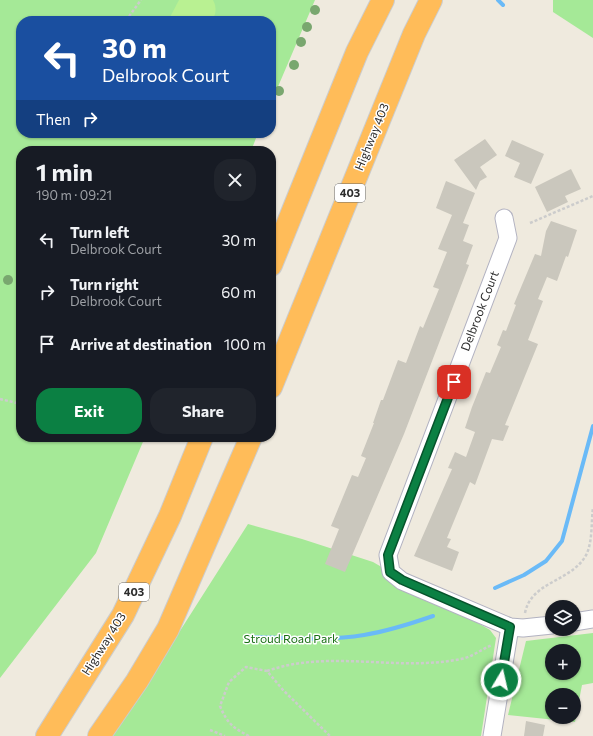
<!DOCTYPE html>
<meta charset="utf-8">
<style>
body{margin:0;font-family:Commissioner,sans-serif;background:#20242c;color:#f1f3f6;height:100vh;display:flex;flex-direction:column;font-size:15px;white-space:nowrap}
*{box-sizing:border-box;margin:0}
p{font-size:13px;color:#9ea1a6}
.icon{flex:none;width:22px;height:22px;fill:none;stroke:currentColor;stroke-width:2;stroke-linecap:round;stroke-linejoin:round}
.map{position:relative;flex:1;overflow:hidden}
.details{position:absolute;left:16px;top:146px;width:260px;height:296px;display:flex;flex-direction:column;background:#171b24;border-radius:16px;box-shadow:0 1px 3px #0004}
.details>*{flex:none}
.banner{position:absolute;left:16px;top:16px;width:260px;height:122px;border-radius:16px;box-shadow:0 1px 3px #0004;background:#1a4fa0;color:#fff;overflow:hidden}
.fabs{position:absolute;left:545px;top:600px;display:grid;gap:8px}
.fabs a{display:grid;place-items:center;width:36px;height:36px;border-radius:50%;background:#171b24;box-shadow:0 1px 3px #0004;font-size:20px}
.pin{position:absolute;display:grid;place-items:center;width:34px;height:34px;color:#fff;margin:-17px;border-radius:8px;box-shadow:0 2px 6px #0006}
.me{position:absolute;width:44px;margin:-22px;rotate:9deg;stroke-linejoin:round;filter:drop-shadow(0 0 3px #0008)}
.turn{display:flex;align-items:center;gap:14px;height:84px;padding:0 20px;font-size:18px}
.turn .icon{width:52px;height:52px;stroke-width:2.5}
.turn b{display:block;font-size:28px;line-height:34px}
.then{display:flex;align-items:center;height:38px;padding:0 20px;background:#0003;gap:8px;font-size:15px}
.round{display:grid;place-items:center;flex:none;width:42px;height:42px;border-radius:16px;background:#20242c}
.overview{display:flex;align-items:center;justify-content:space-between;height:68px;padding:0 20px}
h1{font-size:24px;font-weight:700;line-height:30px}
.action{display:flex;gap:8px;margin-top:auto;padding:8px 20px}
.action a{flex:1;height:46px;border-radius:16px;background:#0b8043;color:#fff;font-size:16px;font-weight:700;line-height:46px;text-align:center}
.action a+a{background:#20242c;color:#f1f3f6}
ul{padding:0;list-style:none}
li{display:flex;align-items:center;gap:12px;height:52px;padding:0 20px}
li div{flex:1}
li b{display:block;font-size:15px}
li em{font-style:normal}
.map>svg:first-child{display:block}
.green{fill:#a5e997;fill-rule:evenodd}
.pitch{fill:#b9f192}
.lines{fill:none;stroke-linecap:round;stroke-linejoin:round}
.stream{stroke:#6abaf7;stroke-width:4}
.building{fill:#cac7bd}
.minor-casing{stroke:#b2b2c1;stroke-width:19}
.highway-casing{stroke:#ccc;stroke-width:24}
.path{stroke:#ccc;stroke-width:2.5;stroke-dasharray:3 2;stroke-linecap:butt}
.minor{stroke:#fff;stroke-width:17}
.highway{stroke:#ffbc59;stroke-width:22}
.tree{fill:#79a76f}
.route-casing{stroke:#07532c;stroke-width:10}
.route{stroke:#0b8043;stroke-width:7}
.labels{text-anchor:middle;stroke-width:3;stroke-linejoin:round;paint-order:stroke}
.shield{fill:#fff;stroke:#6b6b6b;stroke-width:1}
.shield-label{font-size:11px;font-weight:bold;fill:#2c2c2c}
.street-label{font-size:12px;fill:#2c2c2c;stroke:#fff}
.park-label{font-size:12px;fill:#197015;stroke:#fff}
</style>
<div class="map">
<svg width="593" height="736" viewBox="0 0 593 736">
<rect width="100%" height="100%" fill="#efeade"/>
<g class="green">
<path d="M0 0H315L271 103V21H21V133H258L251 151H21V437H145L96 553 0 678Z"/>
<path d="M553 0H593V38L553 12Z"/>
<path d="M248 524 302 539 373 562 490 630 496 638 481 736H110L121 711 171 645Z"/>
<path d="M593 633V683L582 685 575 722 508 715 526 641ZM552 651H574V673H552ZM552 695H574V717H552Z"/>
</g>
<path class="pitch" d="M179 0H213C217 7 216 14 212 21H168Z"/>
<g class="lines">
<g class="stream">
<path d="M498 0 503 5"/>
<path d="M495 588 524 575 546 561 562 541 593 426"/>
<path d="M253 637C288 638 330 641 364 635 388 631 410 624 433 616"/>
</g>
</g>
<g class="building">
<path d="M485 139 497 155 480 167 487 177 480 181 476 190 454 160Z"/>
<path d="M512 140 544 154 531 184 514 177 520 163 505 156Z"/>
<path d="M571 169 581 189 565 196 568 202 547 212 535 187Z"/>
<path d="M446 181 475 193 463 223 469 225 463 241 473 245 466 264 469 265 404 434 345 572 325 564 339 529 331 526 352 475 358 477 366 458 361 456 374 423H373L381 400H383L398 360 406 363 420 326 423 328 439 289 433 287 447 252 438 249 452 215 436 208Z"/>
<path d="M551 221 577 230 568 257 566 256 557 281 547 277 538 299 543 301 528 340 538 344 505 425 509 426 503 441 492 439 475 485 470 482 447 538 451 539 447 547 459 552 452 571 414 556 452 469 448 468 455 452 466 457 475 432 465 428 472 407 486 372 490 373 501 347 497 345 503 330 506 331 516 305 514 304 535 254 541 256 546 231Z"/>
<path d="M526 721 545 725 543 736H524Z"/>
</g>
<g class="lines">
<g class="minor-casing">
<g id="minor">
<path d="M504 218 508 238 388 555 391 572 402 581 510 627 523 628 552 625"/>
<path d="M574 622 593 619"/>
<path d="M492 736 510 627"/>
</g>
</g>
<g class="highway-casing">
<g id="highway">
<path d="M271 265 357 52 383 0"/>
<path d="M271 387 414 34 431 0"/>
<path d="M47 736 123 615 170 516 202 437"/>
<path d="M99 736 137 681 168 629 251 437"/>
</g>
</g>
<g class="path">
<path d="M127 21 130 15 141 0"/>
<path d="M530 223 593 196"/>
<path d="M0 399 21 404"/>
<path d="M525 613C531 582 569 582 585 557 593 544 591 522 593 508"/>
<path d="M267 671C329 649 397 672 461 659 472 657 482 649 492 645"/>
<path d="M210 730 225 736"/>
<path d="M249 736C233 728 227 723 220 706L229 682 246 667 267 671 283 690 330 736"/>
</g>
<use href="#minor" class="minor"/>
<use href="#highway" class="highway"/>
</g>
<g class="tree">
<circle cx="315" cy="10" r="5"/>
<circle cx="307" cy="27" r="5"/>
<circle cx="301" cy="42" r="5"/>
<circle cx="294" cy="65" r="5"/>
<circle cx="279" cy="91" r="5"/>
<circle cx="8" cy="280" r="5"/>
</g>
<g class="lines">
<g class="route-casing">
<path id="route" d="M454 382 388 555 390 572 402 580 510 627 501 680"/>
</g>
<use href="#route" class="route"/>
</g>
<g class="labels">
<g class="shield">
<rect x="335" y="184" width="30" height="18" rx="3"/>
<rect x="119" y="583" width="30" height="18" rx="3"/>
</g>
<g class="shield-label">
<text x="350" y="197">403</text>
<text x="134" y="596">403</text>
</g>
<g class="street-label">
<text transform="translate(372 137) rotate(-68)" y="4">Highway 403</text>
<text transform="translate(480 311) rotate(-69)" y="4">Delbrook Court</text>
<text transform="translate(104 644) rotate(-58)" y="4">Highway 403</text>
</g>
<g class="park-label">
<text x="291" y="643">Stroud Road Park</text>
</g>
</g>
</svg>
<div class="fabs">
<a><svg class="icon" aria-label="layers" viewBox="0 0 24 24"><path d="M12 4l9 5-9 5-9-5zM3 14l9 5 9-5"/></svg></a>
<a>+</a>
<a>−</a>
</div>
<div class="pin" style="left:454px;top:382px;background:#d93025"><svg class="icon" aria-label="arrive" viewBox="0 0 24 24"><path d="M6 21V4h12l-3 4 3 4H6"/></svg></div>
<svg class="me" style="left:501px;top:680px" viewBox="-20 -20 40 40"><circle r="17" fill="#0b8043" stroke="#fff" stroke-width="3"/><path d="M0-11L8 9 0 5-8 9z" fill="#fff"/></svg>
<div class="banner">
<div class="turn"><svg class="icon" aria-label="left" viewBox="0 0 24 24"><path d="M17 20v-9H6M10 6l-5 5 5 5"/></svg><div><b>30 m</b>Delbrook Court</div></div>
<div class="then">Then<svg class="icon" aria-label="right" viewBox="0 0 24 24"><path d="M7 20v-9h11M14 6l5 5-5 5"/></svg></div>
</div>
<section class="details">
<div class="overview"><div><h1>1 min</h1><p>190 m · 09:21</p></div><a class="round"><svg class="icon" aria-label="close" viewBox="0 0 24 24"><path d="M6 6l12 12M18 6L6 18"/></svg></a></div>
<ul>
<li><svg class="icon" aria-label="left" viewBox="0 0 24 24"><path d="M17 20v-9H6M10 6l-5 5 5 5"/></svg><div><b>Turn left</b><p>Delbrook Court</p></div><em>30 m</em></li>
<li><svg class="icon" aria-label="right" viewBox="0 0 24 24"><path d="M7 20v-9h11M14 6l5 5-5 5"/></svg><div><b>Turn right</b><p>Delbrook Court</p></div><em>60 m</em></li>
<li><svg class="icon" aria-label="arrive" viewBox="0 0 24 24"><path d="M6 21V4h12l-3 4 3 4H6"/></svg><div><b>Arrive at destination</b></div><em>100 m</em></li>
</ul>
<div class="action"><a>Exit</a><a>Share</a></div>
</section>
</div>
